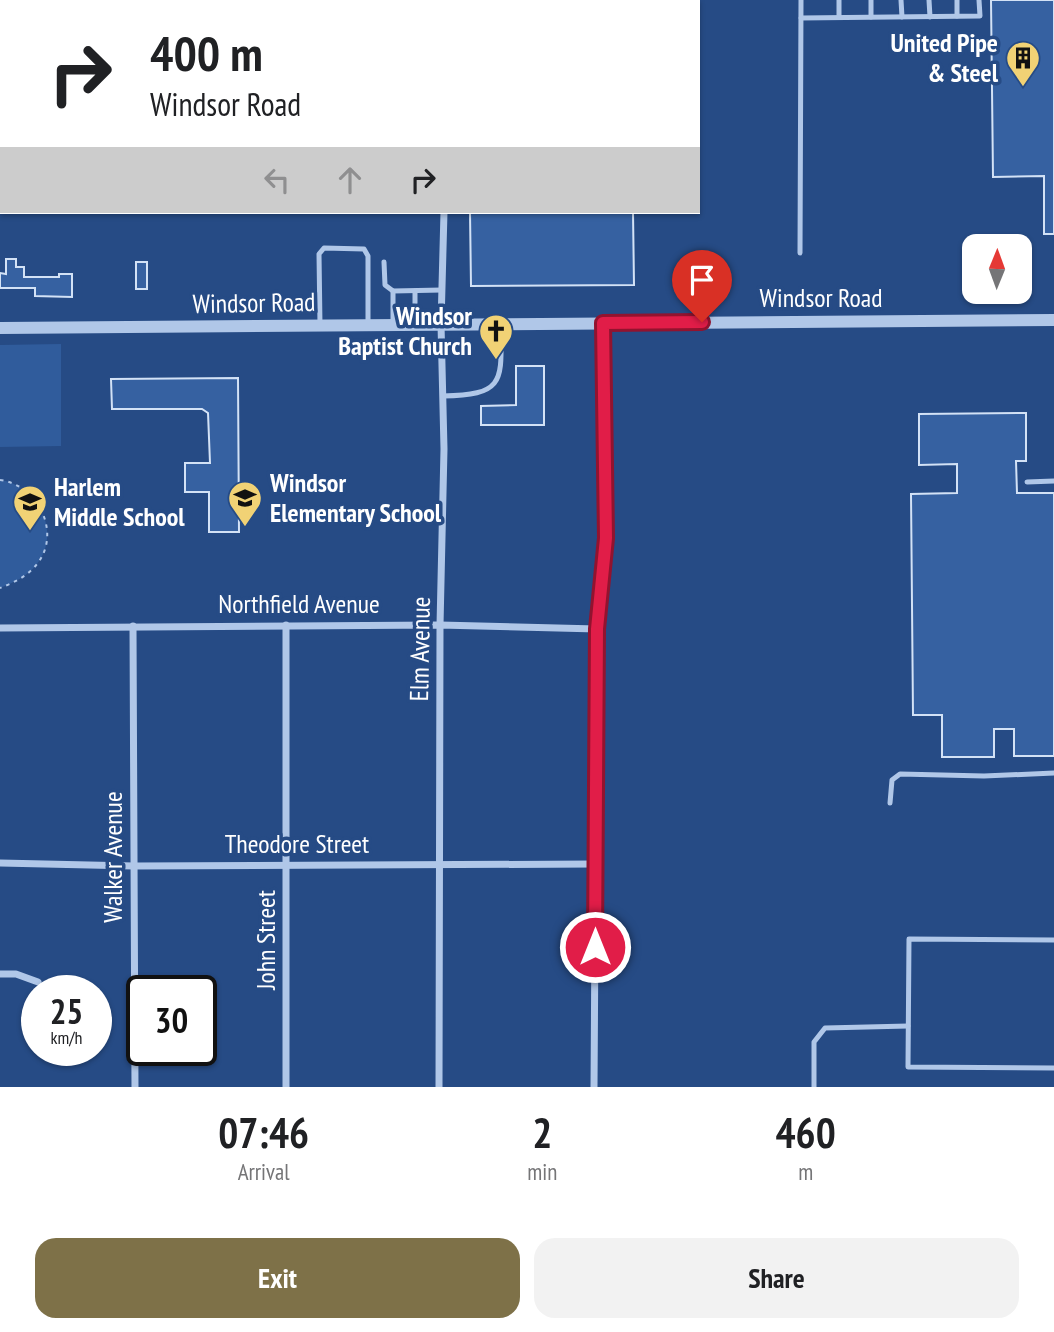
<!DOCTYPE html>
<style>
body{margin:0;font-family:"PT Sans Narrow",sans-serif;background:#f2f2f2;color:#202124;height:100vh;display:flex;flex-direction:column;font-size:26px;white-space:nowrap}
*{box-sizing:border-box;margin:0}
p{font-size:23px;color:#757577}
.icon{flex:none;width:38px;height:38px;fill:none;stroke:currentColor;stroke-width:2;stroke-linecap:round;stroke-linejoin:round}
.map{position:relative;height:1087px;overflow:hidden}
.drawer{display:flex;flex-direction:column;background:#fff;flex:1}
.drawer>*{flex:none}
.hud{position:absolute;left:0px;top:0px;width:700px;height:214px;box-shadow:0 2px 5px #0004;background:#fff;color:#202124;overflow:hidden}
.needle{width:46px;rotate:1deg}
.fabs{position:absolute;left:962px;top:234px;display:grid;gap:14px}
.fabs a{display:grid;place-items:center;width:70px;height:70px;border-radius:14px;background:#fff;box-shadow:0 2px 5px #0004;font-size:35px}
.speed{position:absolute;left:21px;top:975px;display:flex;gap:14px;font-size:35px;font-weight:700;text-align:center}
.speed>*{display:grid;place-content:center;width:91px;height:91px;border-radius:50%;background:#fff;box-shadow:0 2px 5px #0004;line-height:1}
.speed small{font-size:18px;font-weight:400}
.speed .limit{border:4px solid #111;border-radius:10px;background:#fff;color:#111}
.pin{position:absolute;display:grid;place-items:center;width:60px;height:60px;color:#fff;margin:-72px -30px;border-radius:50% 50% 50% 0;rotate:-45deg;box-shadow:0 0 7px #0007}
.pin .icon{rotate:45deg}
.me{position:absolute;width:77px;margin:-38px;rotate:0deg;stroke-linejoin:round;filter:drop-shadow(0 0 5px #0008)}
.turn{display:flex;align-items:center;gap:24px;height:147px;padding:0 35px;font-size:32px}
.turn .icon{width:91px;height:91px;stroke-width:2.5}
.turn b{display:block;font-size:49px;line-height:60px}
.lanes{display:flex;align-items:center;height:66px;padding:0 35px;background:#0003;justify-content:center;gap:35px;direction:ltr}
.lanes .off{opacity:.35}
.eta{display:flex;justify-content:space-evenly;align-items:center;height:119px;text-align:center}
.eta b{font-size:42px;font-weight:800;line-height:49px}
.cta{display:flex;gap:14px;margin-top:auto;padding:14px 35px}
.cta a{flex:1;height:80px;border-radius:21px;background:#7e7148;color:#fff;font-size:28px;font-weight:800;line-height:80px;text-align:center}
.cta a+a{background:#f2f2f2;color:#202124}
.map>svg:first-child{display:block}
.green{fill:#305c9c}
.building{fill:#3661a1;stroke:#d3e2f6;stroke-width:2}
.lines{fill:none;stroke-linecap:round;stroke-linejoin:round}
.path{stroke:#b0c7e8;stroke-width:2;stroke-dasharray:3.5 5;stroke-linecap:butt}
.service{stroke:#b0c7e8;stroke-width:5}
.minor{stroke:#b0c7e8;stroke-width:7}
.tertiary{stroke:#b0c7e8;stroke-width:12}
.route-casing{stroke:#92132f;stroke-width:18}
.route{stroke:#e11d48;stroke-width:12}
.labels{text-anchor:middle;stroke-width:7;stroke-linejoin:round;paint-order:stroke}
.poi-label{font-size:26px;font-weight:bold;fill:#fff;stroke:#264b85;text-anchor:end}
.street-label{font-size:26px;fill:#fff;stroke:#264b85}
</style>
<div class="map">
<svg width="1054" height="1087" viewBox="0 0 1054 1087">
<rect width="100%" height="100%" fill="#264b85"/>
<g class="green">
<path d="M61 344V446L0 447V345Z"/>
<path d="M0 480C38 485 62 533 37 564 28 576 13 583 0 588Z"/>
</g>
<g class="building">
<path d="M991 0H1054V234H1044V176L993 177Z"/>
<path d="M470 212H633L634 285 471 286Z"/>
<path d="M6 259H16V267H24V277H59V274H72V297L35 296V288H0V273L6 274Z"/>
<rect x="136" y="262" width="11" height="27"/>
<path d="M516 366H544V425H481V406L516 405Z"/>
<path d="M238 378 239 532H209V492H185V463H210L208 413 202 409H112L111 379Z"/>
<path d="M1026 413V461H1016L1017 493H1054V756H1014V729H994V757H942V715H913L911 494 957 493V464L919 465V414Z"/>
</g>
<g class="lines">
<path class="path" d="M0 480C38 485 62 533 37 564 28 576 13 583 0 588"/>
<g class="service">
<path d="M839 0V17"/>
<path d="M871 0V17"/>
<path d="M901 0 902 17"/>
<path d="M929 0 930 17"/>
<path d="M957 0V16"/>
<path d="M801 18 980 16 979 0"/>
<path d="M800 253 801 0"/>
<path d="M384 262 385 285 393 291"/>
<path d="M393 323V291L442 290"/>
<path d="M320 325 319 254 324 248 364 249 368 256V325"/>
<path d="M415 325V291"/>
<path d="M443 396C507 395 501 380 501 324"/>
<path d="M1027 482 1054 481"/>
<path d="M890 803 892 780 900 774 984 776 1054 773"/>
<path d="M1054 940 909 939 908 1067 1054 1068"/>
<path d="M814 1087V1042L825 1028 908 1026"/>
</g>
<g class="minor">
<path d="M374 2 447 1"/>
<path d="M0 4H2"/>
<path d="M0 165 2 164"/>
<path d="M286 625V1087"/>
<path d="M133 626 135 1087"/>
<path d="M0 628 440 625 597 629"/>
<path d="M0 863 134 866 595 864"/>
<path d="M0 974H16L38 982"/>
<path d="M439 1087 440 625 444 449 441 324 444 212"/>
<path d="M594 1087 597 629 606 538 603 323"/>
</g>
<path class="tertiary" d="M0 328 1054 320"/>
</g>
<g class="lines">
<g class="route-casing">
<path id="route" d="M595 947 597 629 606 538 603 323 702 322"/>
</g>
<use href="#route" class="route"/>
</g>
<defs>
<g id="building-pin" transform="scale(1.75)"><path d="M0 17L-7.5 6A9.5 9.5 0 1 1 7.5 6Z" fill="#f1d275" stroke="#264b85"/><path d="M-4-6H4V6H1V3H-1V6H-4ZM-2.5-4.3h1.7v1.8h-1.7ZM.8-4.3h1.7v1.8H.8ZM-2.5-1h1.7V.8h-1.7ZM.8-1h1.7V.8H.8Z" fill="#111"/></g>
<g id="church-pin" transform="scale(1.75)"><path d="M0 17L-7.5 6A9.5 9.5 0 1 1 7.5 6Z" fill="#f1d275" stroke="#264b85"/><path d="M-1.2-6h2.4v3.5h3.3v2.4h-3.3V6h-2.4V-.1h-3.3v-2.4h3.3Z" fill="#111"/></g>
<g id="school-pin" transform="scale(1.75)"><path d="M0 17L-7.5 6A9.5 9.5 0 1 1 7.5 6Z" fill="#f1d275" stroke="#264b85"/><path d="M0-5L7-2L0 1L-7-2ZM-4 1L0 2.5L4 1V4Q0 6-4 4Z" fill="#111"/></g>
</defs>
<g fill-rule="evenodd">
<use href="#building-pin" x="1023" y="58"/>
<use href="#church-pin" x="496" y="331"/>
<use href="#school-pin" x="245" y="498"/>
<use href="#school-pin" x="30" y="502"/>
</g>
<g class="labels">
<g class="poi-label">
<text x="998" y="52">United Pipe<tspan x="998" dy="30">&amp; Steel</tspan></text>
<text x="472" y="325">Windsor<tspan x="472" dy="30">Baptist Church</tspan></text>
<text x="270" y="492" text-anchor="start">Windsor<tspan x="270" dy="30">Elementary School</tspan></text>
<text x="54" y="496" text-anchor="start">Harlem<tspan x="54" dy="30">Middle School</tspan></text>
</g>
<g class="street-label">
<text x="821" y="307">Windsor Road</text>
<text transform="translate(254 303) rotate(-1)" y="9">Windsor Road</text>
<text x="299" y="613">Northfield Avenue</text>
<text transform="translate(420 649) rotate(-89)" y="9">Elm Avenue</text>
<text x="297" y="853">Theodore Street</text>
<text transform="translate(113 857) rotate(-90)" y="9">Walker Avenue</text>
<text transform="translate(266 940) rotate(-90)" y="9">John Street</text>
</g>
</g>
</svg>
<div class="fabs">
<a><svg class="needle" viewBox="-14 -14 28 28"><path d="M0-13l5 13h-10z" fill="#e53935"/><path d="M0 13l5-13h-10z" fill="#757577"/></svg></a>
</div>
<div class="speed"><div>25<small>km/h</small></div><div class="limit">30</div></div>
<div class="pin" style="left:702px;top:322px;background:#d93025"><svg class="icon" aria-label="arrive" viewBox="0 0 24 24"><path d="M6 21V4h12l-3 4 3 4H6"/></svg></div>
<svg class="me" style="left:595px;top:947px" viewBox="-20 -20 40 40"><circle r="17" fill="#e11d48" stroke="#fff" stroke-width="3"/><path d="M0-11L8 9 0 5-8 9z" fill="#fff"/></svg>
<div class="hud">
<div class="turn"><svg class="icon" aria-label="right" viewBox="0 0 24 24"><path d="M7 20v-9h11M14 6l5 5-5 5"/></svg><div><b>400 m</b>Windsor Road</div></div>
<div class="lanes"><svg class="icon off" aria-label="left" viewBox="0 0 24 24"><path d="M17 20v-9H6M10 6l-5 5 5 5"/></svg><svg class="icon off" aria-label="ahead" viewBox="0 0 24 24"><path d="M12 20V5M6 11l6-6 6 6"/></svg><svg class="icon" aria-label="right" viewBox="0 0 24 24"><path d="M7 20v-9h11M14 6l5 5-5 5"/></svg></div>
</div>
</div>
<section class="drawer">
<div class="eta">
<div><b>07:46</b><p>Arrival</p></div>
<div><b>2</b><p>min</p></div>
<div><b>460</b><p>m</p></div>
</div>
<div class="cta"><a>Exit</a><a>Share</a></div>
</section>
